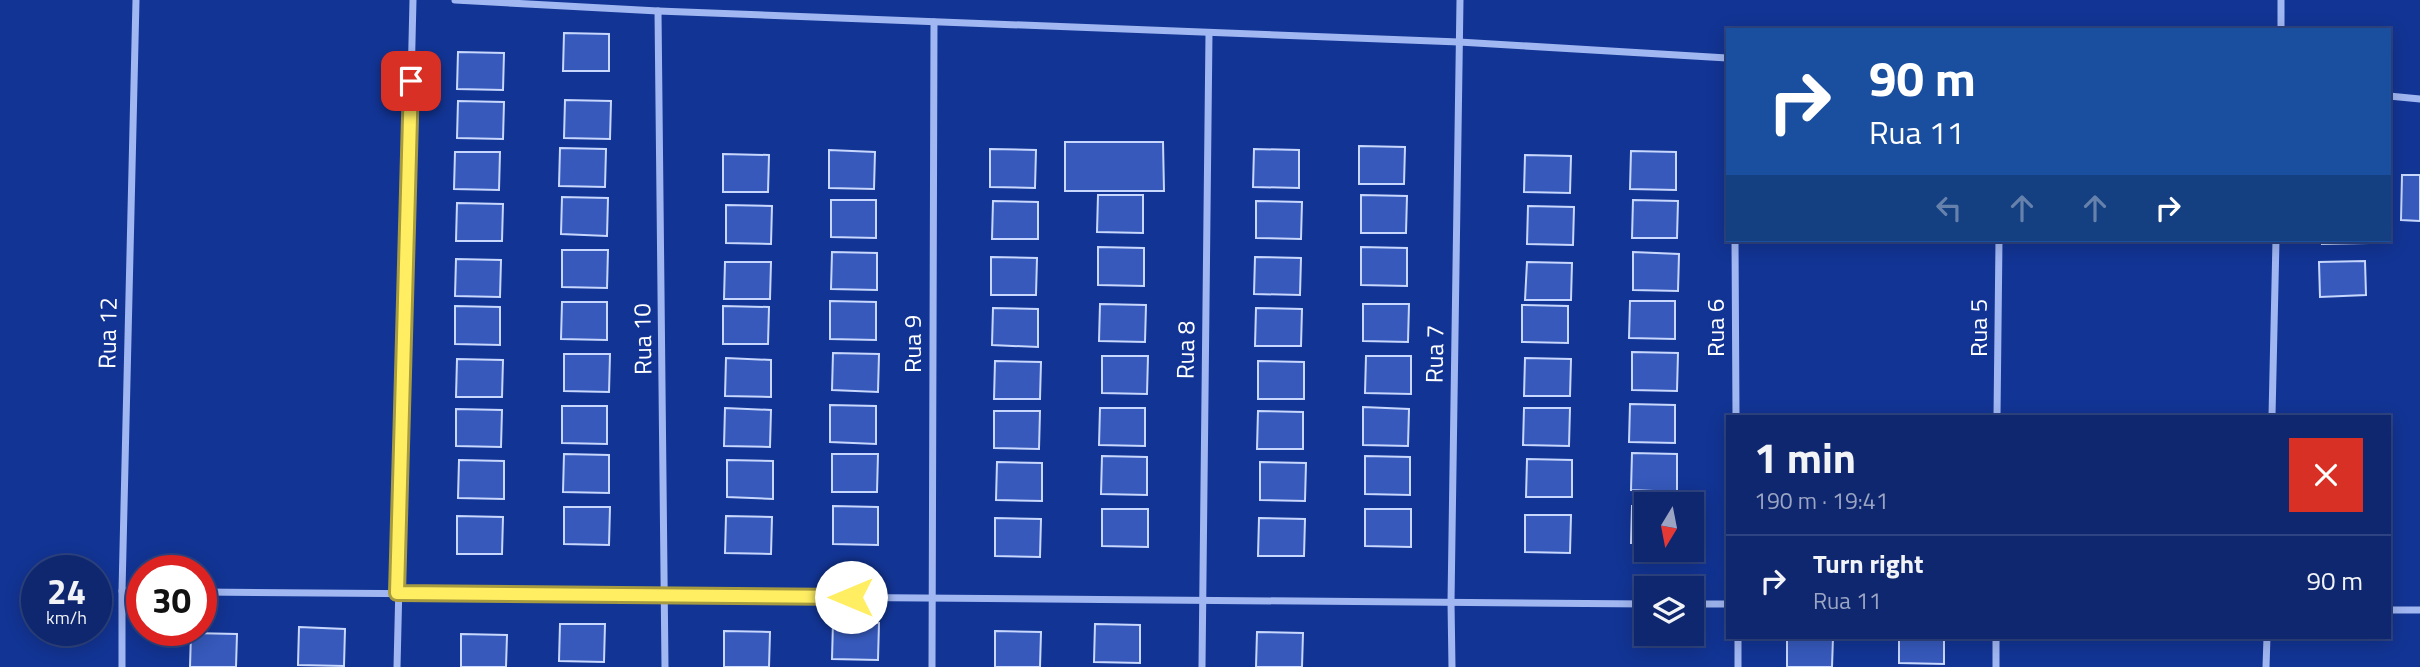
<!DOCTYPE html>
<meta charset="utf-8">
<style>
body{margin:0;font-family:"Titillium Web",sans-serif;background:#172f74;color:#f1f3f6;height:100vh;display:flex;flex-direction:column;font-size:26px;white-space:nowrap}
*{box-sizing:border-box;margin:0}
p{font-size:23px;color:#9ba5c3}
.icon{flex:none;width:38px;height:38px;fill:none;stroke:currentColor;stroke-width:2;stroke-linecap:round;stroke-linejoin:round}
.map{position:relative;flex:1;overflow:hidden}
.drawer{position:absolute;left:1726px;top:415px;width:665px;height:224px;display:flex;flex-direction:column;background:#0e276f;border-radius:0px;box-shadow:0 4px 18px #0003,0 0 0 2px #2e4482}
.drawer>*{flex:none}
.banner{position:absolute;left:1726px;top:28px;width:665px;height:214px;border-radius:0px;box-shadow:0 4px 18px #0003,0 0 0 2px #2e4482;background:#1a4fa0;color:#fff;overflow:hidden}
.needle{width:46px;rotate:190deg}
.tools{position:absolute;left:1634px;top:492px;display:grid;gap:14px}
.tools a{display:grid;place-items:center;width:70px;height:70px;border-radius:0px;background:#0e276f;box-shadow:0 4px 18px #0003,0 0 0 2px #2e4482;font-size:35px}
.speed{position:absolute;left:21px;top:555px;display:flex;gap:14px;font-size:35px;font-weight:700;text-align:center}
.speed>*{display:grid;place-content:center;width:91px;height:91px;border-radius:50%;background:#0e276f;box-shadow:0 4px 18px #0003,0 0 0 2px #2e4482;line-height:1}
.speed small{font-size:18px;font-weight:400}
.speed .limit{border:10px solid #d22;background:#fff;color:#111}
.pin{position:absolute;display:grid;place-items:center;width:60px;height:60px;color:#fff;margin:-30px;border-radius:14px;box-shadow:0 4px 10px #0006}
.me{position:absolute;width:77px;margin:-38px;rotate:270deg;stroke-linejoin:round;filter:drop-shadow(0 0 5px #0008)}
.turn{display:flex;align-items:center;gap:24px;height:147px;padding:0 28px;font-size:32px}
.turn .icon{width:91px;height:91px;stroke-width:2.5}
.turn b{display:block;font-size:49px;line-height:60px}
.lanes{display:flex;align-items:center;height:66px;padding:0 28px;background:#0003;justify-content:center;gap:35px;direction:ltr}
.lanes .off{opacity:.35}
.round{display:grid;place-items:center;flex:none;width:74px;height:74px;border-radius:0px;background:#172f74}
.head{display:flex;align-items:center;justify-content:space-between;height:119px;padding:0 28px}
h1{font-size:42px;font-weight:700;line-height:52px}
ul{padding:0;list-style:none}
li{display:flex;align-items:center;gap:21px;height:91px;padding:0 28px;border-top:2px solid #2e4482}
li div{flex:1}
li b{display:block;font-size:26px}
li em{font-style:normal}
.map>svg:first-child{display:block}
.building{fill:#3659bb;stroke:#c8d7fd;stroke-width:2}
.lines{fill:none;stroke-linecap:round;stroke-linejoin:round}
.minor{stroke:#a1b7f2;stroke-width:7}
.route-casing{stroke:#a69b40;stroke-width:18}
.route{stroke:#ffee62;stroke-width:12}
.labels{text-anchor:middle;stroke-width:5;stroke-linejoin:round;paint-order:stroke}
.street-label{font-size:24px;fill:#fff;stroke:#123494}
</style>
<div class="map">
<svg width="2420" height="667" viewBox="0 0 2420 667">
<rect width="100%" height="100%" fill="#123494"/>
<g class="building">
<path d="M564 33 609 34V71H563Z"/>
<path d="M458 52 504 53 503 90 457 89Z"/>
<path d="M565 100 611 101 610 139 564 138Z"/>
<path d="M458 101 504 102 503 139 457 138Z"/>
<path d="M1065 142H1163L1164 191H1065Z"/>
<path d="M1359 146 1405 147 1404 184H1359Z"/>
<path d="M560 148 606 149 605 187 559 186Z"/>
<path d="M990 149 1036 150 1035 188 990 187Z"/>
<path d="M1254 149 1299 150V188L1253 187Z"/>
<path d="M829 150 875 152 874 189 829 188Z"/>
<path d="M1631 151 1676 152V190L1630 189Z"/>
<path d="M455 152H500L499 190 454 189Z"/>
<path d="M723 154 769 155 768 192H723Z"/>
<path d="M1525 155 1571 156 1570 193 1524 192Z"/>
<path d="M2402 175H2420V221L2401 220Z"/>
<path d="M1098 195H1143V233L1097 232Z"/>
<path d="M1361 195 1407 196 1406 233H1361Z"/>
<path d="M562 197 608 198 607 236 561 234Z"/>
<path d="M831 200H876V238L831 237Z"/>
<path d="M1633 200 1678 201 1677 238H1632Z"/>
<path d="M993 201 1038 202V239H992Z"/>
<path d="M1256 201 1302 202 1301 239 1256 238Z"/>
<path d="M457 203 503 204 502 241H456Z"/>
<path d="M726 205 772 206 771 244 726 243Z"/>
<path d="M1528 206 1574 207 1573 245 1527 244Z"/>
<path d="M2322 240H2368V243L2322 244Z"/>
<path d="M1098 247 1144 248V286L1098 285Z"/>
<path d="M1361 247 1407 248V286L1361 285Z"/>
<path d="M562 250H608L607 288 562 287Z"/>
<path d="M832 252 877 253V290L831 289Z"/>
<path d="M1633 252 1679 254 1678 291 1633 290Z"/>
<path d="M991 257 1037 258 1036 295H991Z"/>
<path d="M1255 257 1301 258 1300 295 1254 294Z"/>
<path d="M456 259 501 260 500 297 455 296Z"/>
<path d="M2365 261 2366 295 2320 297 2319 262Z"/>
<path d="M725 262H771L770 299H724Z"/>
<path d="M1527 262 1572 263 1571 300H1525Z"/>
<path d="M830 301 876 302V340L830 339Z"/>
<path d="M1630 301H1675V339L1629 338Z"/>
<path d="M562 302H607V340L561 339Z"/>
<path d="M1100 304 1146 305 1145 342 1099 341Z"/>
<path d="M1363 304H1409L1408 342 1363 341Z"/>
<path d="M1522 305 1568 306V343L1522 342Z"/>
<path d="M455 306 500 307V345L455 344Z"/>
<path d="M723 306 769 307 768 344H723Z"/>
<path d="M993 308 1038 309V347L992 345Z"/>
<path d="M1256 308 1302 309 1301 346H1255Z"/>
<path d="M1632 352 1678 353 1677 391 1632 390Z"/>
<path d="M833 353 879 354 878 392 832 390Z"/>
<path d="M564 354H610L609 392 564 391Z"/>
<path d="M1102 356H1148L1147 394 1102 393Z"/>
<path d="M1366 356H1411V394L1365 393Z"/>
<path d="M726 358 771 360V397L725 396Z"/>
<path d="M1525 358 1571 359 1570 396H1524Z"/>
<path d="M457 359 503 360 502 397H456Z"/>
<path d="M995 361 1041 362 1040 399H994Z"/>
<path d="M1258 361 1304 362V399H1258Z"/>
<path d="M1630 404 1675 405V443L1629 442Z"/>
<path d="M830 405 876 406V444L830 442Z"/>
<path d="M562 406H607V444L562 443Z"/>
<path d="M1363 407 1409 409 1408 446 1363 445Z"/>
<path d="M725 408 771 410 770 447 724 446Z"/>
<path d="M1100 408H1145V446L1099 445Z"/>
<path d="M1524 408H1570L1569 446 1523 445Z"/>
<path d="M456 409 502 410 501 447 456 446Z"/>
<path d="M994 411H1040L1039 449 994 448Z"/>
<path d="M1258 411 1303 412V449H1257Z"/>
<path d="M1632 453 1677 454V492L1631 490Z"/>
<path d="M564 454 609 455V493L563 492Z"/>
<path d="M832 454H878L877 492H832Z"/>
<path d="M1102 456 1147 457V495L1101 494Z"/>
<path d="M1365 456 1410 457V495L1365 494Z"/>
<path d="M1527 459 1572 460V497H1526Z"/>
<path d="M459 460 504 461V499L458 498Z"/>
<path d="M727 460 773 461V499L727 497Z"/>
<path d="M997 462 1042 463V501L996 500Z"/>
<path d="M1260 462 1306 463 1305 501 1260 500Z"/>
<path d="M833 506 878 507V545L833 544Z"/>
<path d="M1632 506H1647V543H1631Z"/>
<path d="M564 507H610L609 545 564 544Z"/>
<path d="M1102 509H1148V547L1102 546Z"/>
<path d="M1365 509H1411V547L1365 546Z"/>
<path d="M1525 515H1571L1570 553 1525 552Z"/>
<path d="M457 516 503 517 502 554H457Z"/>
<path d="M726 516 772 517 771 554 725 553Z"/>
<path d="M995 518 1041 519 1040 557 995 556Z"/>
<path d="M1259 518 1305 519 1304 556H1258Z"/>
<path d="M833 622 879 623 878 660 832 659Z"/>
<path d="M560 624H605L604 662 559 661Z"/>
<path d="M1095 624 1140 625V663L1094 662Z"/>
<path d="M299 627 345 629 344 666 298 665Z"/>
<path d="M724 631 770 632 769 667H724Z"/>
<path d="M995 631 1041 632 1040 667H995Z"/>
<path d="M1257 632 1303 633 1302 667H1256Z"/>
<path d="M191 633 237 634 236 667H190Z"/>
<path d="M461 634 507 635 506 667H461Z"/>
<path d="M1787 637H1833L1832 667H1787Z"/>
<path d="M1899 637H1944V664L1899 663Z"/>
</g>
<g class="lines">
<g class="minor">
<path d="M455 0 658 11 1459 42 1727 58"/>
<path d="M658 11 665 667"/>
<path d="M2281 30V0"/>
<path d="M2389 96 2420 99"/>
<path d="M1735 240 1736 416"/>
<path d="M1997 416 1999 240"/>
<path d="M2272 416 2276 240"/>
<path d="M122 591H142"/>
<path d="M201 592 1647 604"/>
<path d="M1692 604H1727"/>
<path d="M2389 610H2420"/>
<path d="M122 667V591L136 0"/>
<path d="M397 667 413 0"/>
<path d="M932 667 934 22"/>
<path d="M1202 667 1209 33"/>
<path d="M1452 667 1451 602 1460 0"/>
<path d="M1738 667V637"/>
<path d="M1996 667V637"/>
<path d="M2266 667 2267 637"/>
</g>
</g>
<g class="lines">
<g class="route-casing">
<path id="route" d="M411 81 397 593 851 597"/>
</g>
<use href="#route" class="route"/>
</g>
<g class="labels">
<g class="street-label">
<text transform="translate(1716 328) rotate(-90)" y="8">Rua 6</text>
<text transform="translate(1979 328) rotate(-90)" y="8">Rua 5</text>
<text transform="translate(108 333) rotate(-89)" y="8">Rua 12</text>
<text transform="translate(643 339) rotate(-91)" y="8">Rua 10</text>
<text transform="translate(913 344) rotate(-90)" y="8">Rua 9</text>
<text transform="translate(1186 350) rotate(-89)" y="8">Rua 8</text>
<text transform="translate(1435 354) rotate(-89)" y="8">Rua 7</text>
</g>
</g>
</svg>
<div class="tools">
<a><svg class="needle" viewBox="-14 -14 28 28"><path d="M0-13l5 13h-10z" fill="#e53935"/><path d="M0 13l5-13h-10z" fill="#9ba5c3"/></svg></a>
<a><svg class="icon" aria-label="layers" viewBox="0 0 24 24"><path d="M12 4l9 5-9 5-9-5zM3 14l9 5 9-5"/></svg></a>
</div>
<div class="speed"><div>24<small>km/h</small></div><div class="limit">30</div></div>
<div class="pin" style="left:411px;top:81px;background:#d93025"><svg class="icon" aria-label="arrive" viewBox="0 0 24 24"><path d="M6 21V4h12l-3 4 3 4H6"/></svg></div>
<svg class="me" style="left:851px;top:597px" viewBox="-20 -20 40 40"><circle r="19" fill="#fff"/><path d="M0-13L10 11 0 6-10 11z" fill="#ffee62"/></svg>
<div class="banner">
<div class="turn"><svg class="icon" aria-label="right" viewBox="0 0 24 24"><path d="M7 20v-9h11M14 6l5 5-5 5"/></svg><div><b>90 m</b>Rua 11</div></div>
<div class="lanes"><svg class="icon off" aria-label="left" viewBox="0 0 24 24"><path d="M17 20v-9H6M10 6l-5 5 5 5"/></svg><svg class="icon off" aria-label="ahead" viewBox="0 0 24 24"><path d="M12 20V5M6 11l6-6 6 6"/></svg><svg class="icon off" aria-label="ahead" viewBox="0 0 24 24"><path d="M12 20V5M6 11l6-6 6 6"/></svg><svg class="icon" aria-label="right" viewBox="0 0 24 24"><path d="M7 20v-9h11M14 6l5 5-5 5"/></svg></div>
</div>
<section class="drawer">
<div class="head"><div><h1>1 min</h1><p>190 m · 19:41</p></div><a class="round" style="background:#d93025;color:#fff"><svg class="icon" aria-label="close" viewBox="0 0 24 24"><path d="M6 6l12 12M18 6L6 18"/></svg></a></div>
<ul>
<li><svg class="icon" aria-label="right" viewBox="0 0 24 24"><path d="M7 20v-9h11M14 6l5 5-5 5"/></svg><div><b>Turn right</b><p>Rua 11</p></div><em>90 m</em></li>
</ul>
</section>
</div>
